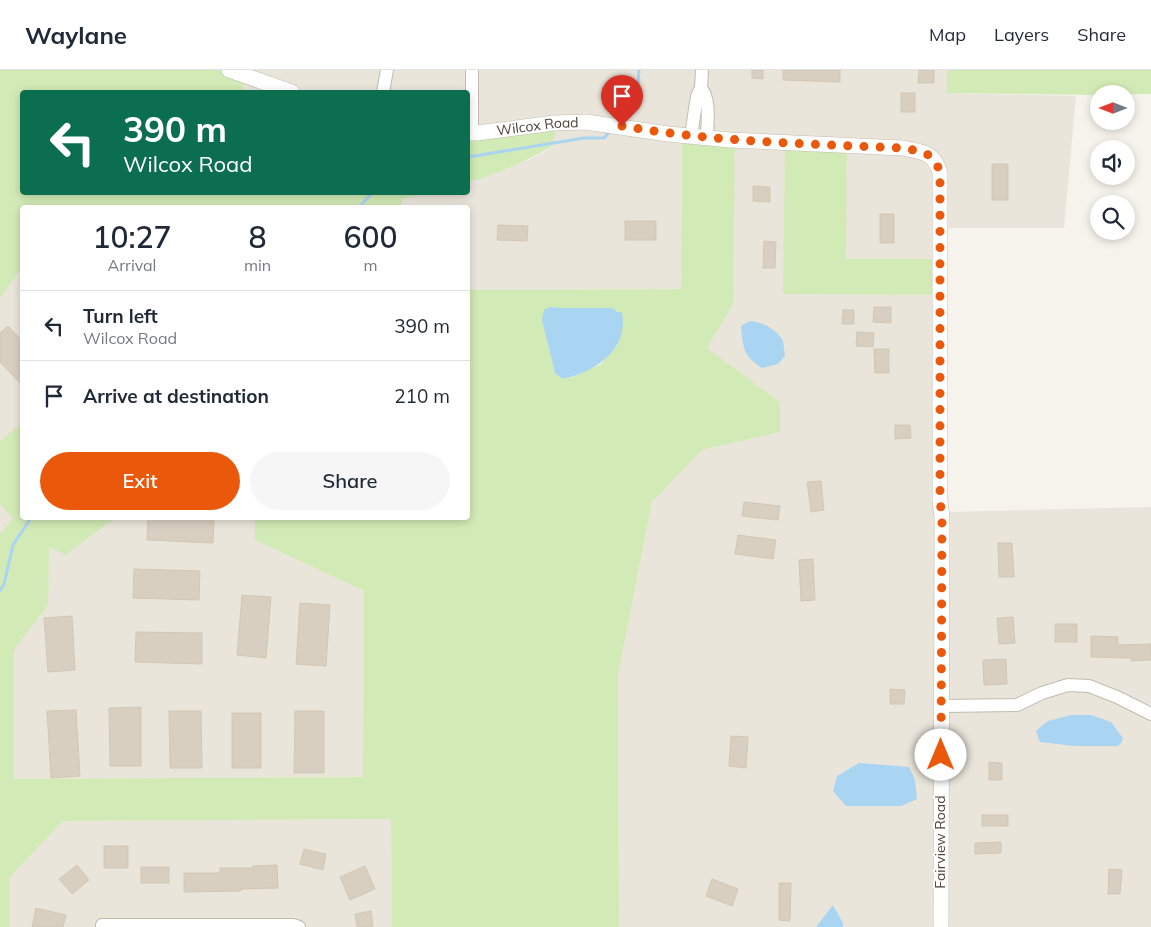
<!DOCTYPE html>
<style>
body{margin:0;font-family:Mulish,sans-serif;background:#f6f6f7;color:#1f2937;height:100vh;display:flex;flex-direction:column;font-size:19px;white-space:nowrap}
*{box-sizing:border-box;margin:0}
p{font-size:16px;color:#747a83}
.icon{flex:none;width:28px;height:28px;fill:none;stroke:currentColor;stroke-width:2;stroke-linecap:round;stroke-linejoin:round}
.map{position:relative;flex:1;overflow:hidden}
.panel{position:absolute;left:20px;top:135px;width:450px;height:315px;display:flex;flex-direction:column;background:#fff;border-radius:5px;box-shadow:0 2px 8px #0003}
.panel>*{flex:none}
.banner{position:absolute;left:20px;top:20px;width:450px;height:105px;border-radius:5px;box-shadow:0 2px 8px #0003;background:#0b6e4f;color:#fff;overflow:hidden}
.needle{width:32px;rotate:270deg}
.buttons{position:absolute;left:1090px;top:15px;display:grid;gap:10px}
.buttons a{display:grid;place-items:center;width:45px;height:45px;border-radius:50%;background:#fff;box-shadow:0 2px 8px #0003;font-size:25px}
.pin{position:absolute;display:grid;place-items:center;width:42px;height:42px;color:#fff;margin:-51px -21px;border-radius:50% 50% 50% 0;rotate:-45deg;box-shadow:0 0 5px #0007}
.pin .icon{rotate:45deg}
.me{position:absolute;width:55px;margin:-28px;rotate:0deg;stroke-linejoin:round;filter:drop-shadow(0 0 4px #0008)}
.turn{display:flex;align-items:center;gap:18px;height:105px;padding:0 20px;font-size:22px}
.turn .icon{width:65px;height:65px;stroke-width:2.5}
.turn b{display:block;font-size:35px;line-height:42px}
.eta{display:flex;justify-content:space-evenly;align-items:center;height:85px;text-align:center}
.eta b{font-size:30px;font-weight:600;line-height:35px}
.action{display:flex;gap:10px;margin-top:auto;padding:10px 20px}
.action a{flex:1;height:58px;border-radius:30px;background:#ea580c;color:#fff;font-size:20px;font-weight:600;line-height:58px;text-align:center}
.action a+a{background:#f6f6f7;color:#1f2937}
ul{padding:0;list-style:none}
li{display:flex;align-items:center;gap:15px;height:70px;padding:0 20px;border-top:1px solid #e0e1e3}
li div{flex:1}
li b{display:block;font-size:19px}
li em{font-style:normal}
header{display:flex;align-items:center;gap:30px;box-sizing:border-box;height:70px;padding:0 25px;background:#fff;border-bottom:1px solid #e0e1e3}
header strong{font-size:24px}
nav{display:flex;gap:28px;margin-inline-start:auto;font-size:18px}
.map>svg:first-child{display:block}
.residential{fill:#eae5da}
.green{fill:#d2eab5;fill-rule:evenodd}
.water{fill:#a9d4f2}
.lines{fill:none;stroke-linecap:round;stroke-linejoin:round}
.stream{stroke:#a9d4f2;stroke-width:3}
.building{fill:#d8cfc1;stroke:#d3c7b4}
.minor-casing{stroke:#c2bbae;stroke-width:14}
.tertiary-casing{stroke:#c2bbae;stroke-width:16}
.minor{stroke:#fff;stroke-width:12}
.tertiary{stroke:#fff;stroke-width:15}
.route{stroke:#ea580c;stroke-width:9;stroke-dasharray:0 16.2}
.labels{text-anchor:middle;stroke-width:4;stroke-linejoin:round;paint-order:stroke}
.street-label{font-size:14px;fill:#4b4439;stroke:#fff}
</style>
<header>
<strong>Waylane</strong>
<nav><a>Map</a><a>Layers</a><a>Share</a></nav>
</header>
<div class="map">
<svg width="1151" height="857" viewBox="0 0 1151 857">
<rect width="100%" height="100%" fill="#f6f3ec"/>
<g class="residential">
<path d="M229 0H947V23L1076 26 1064 158H940L943 442 1151 437V857H619L618 605 652 432 702 380 780 362V332L706 278 733 234 682 66 681 219 468 220V138L402 137V129L427 123 468 122V112L485 107 531 89 551 78 477 63 468 22H243V5Z"/>
<path d="M0 191H22V448H255V470L364 521 363 707 14 709V580L0 568Z"/>
<path d="M391 749 392 857H9V808L63 751Z"/>
</g>
<g class="green">
<path d="M0 0H229L243 5V22H22V122L427 123 402 129V138H22V202H18L0 229Z"/>
<path d="M947 0H1151V24H1099V25L947 23Z"/>
<path d="M559 53 551 77C525 92 497 104 468 112V63Z"/>
<path d="M682 65 735 70 733 234 707 278 780 332V362L702 380 652 432 618 605 619 857H392L391 749 63 751 9 808V857H0V464L13 449 0 434V371L22 353V448H115L65 485 49 476 48 535 14 580V709L363 707 364 521 255 470V448H468V220L681 219ZM550 237 563 238H612L617 242V275L601 294 573 307 564 309 555 303 542 250Z"/>
<path d="M785 73 847 76 846 189H940V225L783 224Z"/>
</g>
<g class="water">
<path d="M550 237 563 238H613L617 242H622C629 280 595 302 563 309L555 303 542 250 544 240Z"/>
<path d="M750 251C762 252 775 258 782 269 784 273 784 281 785 286L778 294 762 298C743 286 743 277 741 256Z"/>
<path d="M1071 645H1091L1111 652 1123 668 1122 672 1118 676H1074L1040 672 1036 661 1048 651Z"/>
<path d="M859 693 909 697 915 710 917 729 901 736H846L833 721 837 706Z"/>
<path d="M833 835 843 853V857H816Z"/>
</g>
<g class="lines">
<g class="stream">
<path d="M616 53 637 26 639 0"/>
<path d="M468 87 584 68H604L611 60"/>
<path d="M358 138 373 122"/>
<path d="M0 521 4 514 13 475 31 448"/>
</g>
</g>
<g class="building">
<path d="M752 0H763V9L752 8Z"/>
<path d="M783 0H840V12L783 10Z"/>
<path d="M919 0H934V13H918Z"/>
<rect x="901" y="23" width="14" height="19"/>
<rect x="992" y="94" width="16" height="36"/>
<path d="M753 116 770 117V132L753 131Z"/>
<rect x="880" y="144" width="14" height="29"/>
<rect x="625" y="151" width="31" height="19"/>
<path d="M498 155 528 156 527 171 497 170Z"/>
<path d="M764 171 776 172 775 198H763Z"/>
<path d="M874 237H891V253L873 252Z"/>
<path d="M843 240H854V254H842Z"/>
<path d="M8 256 22 271V315L0 292V263Z"/>
<path d="M857 262 874 263 873 277 856 276Z"/>
<path d="M874 279H889V303H875Z"/>
<path d="M895 355H910L911 368 895 369Z"/>
<path d="M821 411 824 440 811 442 807 412Z"/>
<path d="M744 432 780 436 778 450 742 446Z"/>
<path d="M148 448H214L213 473 147 470Z"/>
<path d="M738 465 776 470 773 489 735 484Z"/>
<path d="M998 473H1012L1014 507H999Z"/>
<path d="M813 489 815 530 801 531 799 490Z"/>
<path d="M134 499 200 501 199 530 133 528Z"/>
<path d="M242 525 271 527 266 588 237 585Z"/>
<path d="M300 533 330 535 326 596 296 594Z"/>
<path d="M72 546 75 600 48 602 44 548Z"/>
<path d="M1013 547 1015 573 999 574 997 548Z"/>
<rect x="1055" y="554" width="22" height="18"/>
<path d="M136 562 202 563V594L135 592Z"/>
<path d="M1091 566 1118 567V575L1151 574V590L1131 591V588L1091 587Z"/>
<path d="M1006 589 1007 614 984 615 983 590Z"/>
<path d="M890 619 905 620 904 634H890Z"/>
<path d="M141 637V696H110L109 638Z"/>
<path d="M76 640 80 706 51 708 47 641Z"/>
<path d="M169 641H201L202 698H170Z"/>
<path d="M295 641H324V703H294Z"/>
<rect x="232" y="643" width="29" height="55"/>
<path d="M731 666 748 667 746 698 729 696Z"/>
<path d="M989 692 1002 693V710H989Z"/>
<rect x="982" y="745" width="26" height="11"/>
<path d="M1001 772V783L975 784V773Z"/>
<rect x="104" y="776" width="24" height="22"/>
<path d="M304 779 326 784 323 800 300 794Z"/>
<path d="M77 795 89 810 72 824 59 809Z"/>
<path d="M277 795 278 818 241 819V821L184 822V803H220V798H253V796Z"/>
<path d="M365 796 375 819 350 830 340 807Z"/>
<rect x="141" y="797" width="28" height="16"/>
<path d="M1109 799 1122 800 1120 824H1108Z"/>
<path d="M712 809 738 819 732 836 706 826Z"/>
<path d="M779 813H791L790 851 779 850Z"/>
<path d="M36 838 66 845 63 857H32Z"/>
<path d="M371 841 373 857H357L355 844Z"/>
</g>
<g class="lines">
<g class="minor-casing">
<g id="minor">
<path d="M472 0V63"/>
<path d="M701 18C711 30 707 53 707 68"/>
<path d="M383 22 387 0"/>
<path d="M691 66 697 26 701 18 702 0"/>
<path d="M941 636 1017 635 1042 623 1068 615 1089 616 1117 627 1151 644"/>
<path d="M102 855H293L299 857"/>
</g>
</g>
<g class="tertiary-casing">
<g id="tertiary">
<path d="M229 0 292 22"/>
<path id="s1" d="M468 63H477L554 53 586 52 668 64 730 70 903 78C923 82 934 82 940 103V430L942 448 941 857"/>
</g>
</g>
<use href="#minor" class="minor"/>
<use href="#tertiary" class="tertiary"/>
</g>
<g class="lines">
<path class="route" d="M622 56C715 72 809 74 903 78 923 82 934 82 940 103V430L942 448 941 685"/>
</g>
<g class="labels">
<g class="street-label">
<text dy="5" stroke="none"><textPath href="#s1" startOffset="70">Wilcox Road</textPath></text>
<text transform="translate(940 772) rotate(-90)" y="5">Fairview Road</text>
</g>
</g>
</svg>
<div class="buttons">
<a><svg class="needle" viewBox="-14 -14 28 28"><path d="M0-13l5 13h-10z" fill="#e53935"/><path d="M0 13l5-13h-10z" fill="#747a83"/></svg></a>
<a><svg class="icon" aria-label="sound" viewBox="0 0 24 24"><path d="M4 9h4l5-4v14l-5-4H4zM17 9q2 3 0 6"/></svg></a>
<a><svg class="icon" aria-label="search" viewBox="0 0 24 24"><circle cx="10" cy="10" r="6"/><path d="M15 15l6 6"/></svg></a>
</div>
<div class="pin" style="left:622px;top:56px;background:#d93025"><svg class="icon" aria-label="arrive" viewBox="0 0 24 24"><path d="M6 21V4h12l-3 4 3 4H6"/></svg></div>
<svg class="me" style="left:941px;top:685px" viewBox="-20 -20 40 40"><circle r="19" fill="#fff"/><path d="M0-13L10 11 0 6-10 11z" fill="#ea580c"/></svg>
<div class="banner">
<div class="turn"><svg class="icon" aria-label="left" viewBox="0 0 24 24"><path d="M17 20v-9H6M10 6l-5 5 5 5"/></svg><div><b>390 m</b>Wilcox Road</div></div>
</div>
<section class="panel">
<div class="eta">
<div><b>10:27</b><p>Arrival</p></div>
<div><b>8</b><p>min</p></div>
<div><b>600</b><p>m</p></div>
</div>
<ul>
<li><svg class="icon" aria-label="left" viewBox="0 0 24 24"><path d="M17 20v-9H6M10 6l-5 5 5 5"/></svg><div><b>Turn left</b><p>Wilcox Road</p></div><em>390 m</em></li>
<li><svg class="icon" aria-label="arrive" viewBox="0 0 24 24"><path d="M6 21V4h12l-3 4 3 4H6"/></svg><div><b>Arrive at destination</b></div><em>210 m</em></li>
</ul>
<div class="action"><a>Exit</a><a>Share</a></div>
</section>
</div>
